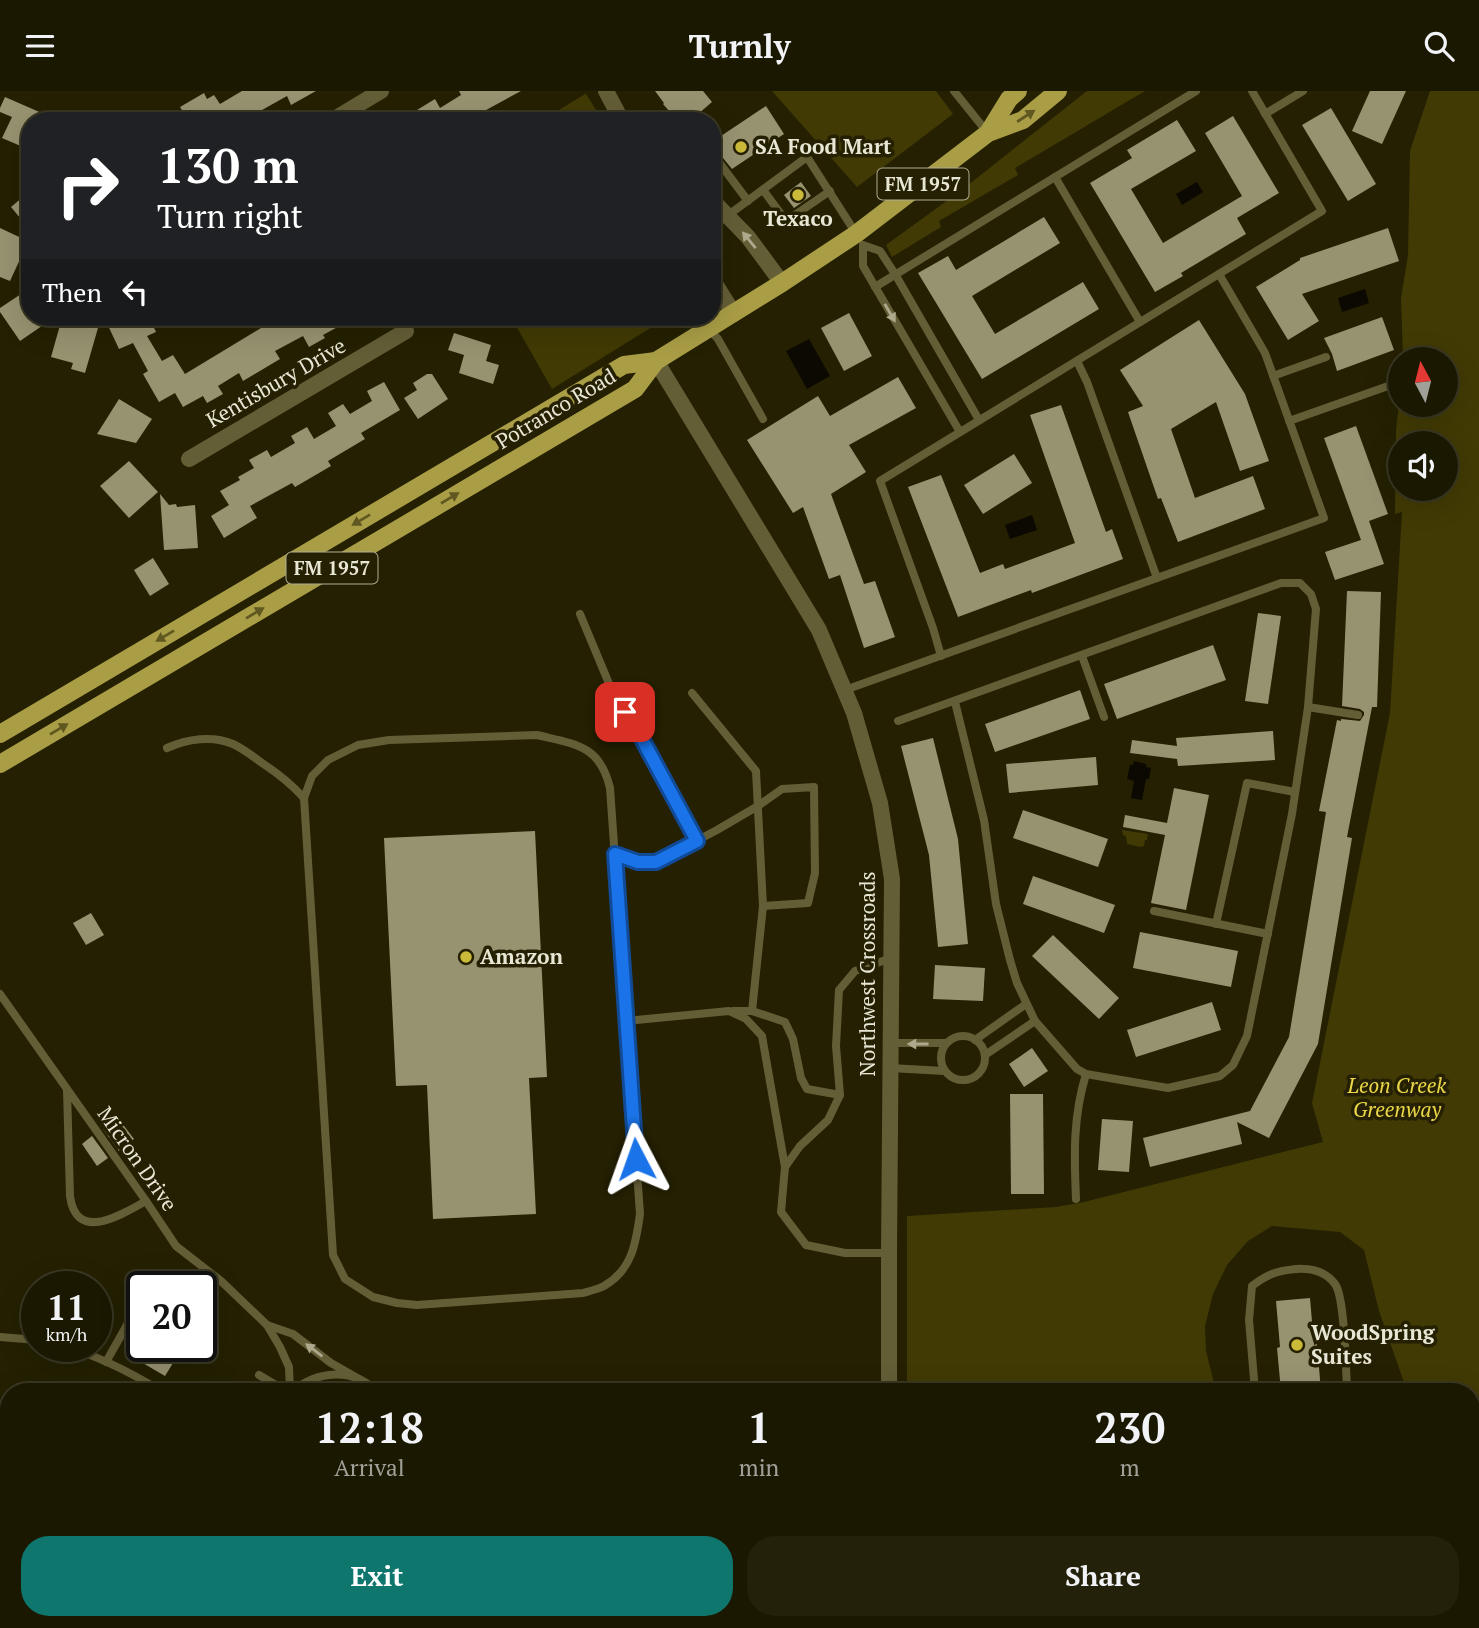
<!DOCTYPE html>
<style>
body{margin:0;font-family:"PT Serif",serif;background:#24210b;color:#f1f3f6;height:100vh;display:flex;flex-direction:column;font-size:26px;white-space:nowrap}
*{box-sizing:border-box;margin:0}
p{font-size:23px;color:#a0a099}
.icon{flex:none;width:38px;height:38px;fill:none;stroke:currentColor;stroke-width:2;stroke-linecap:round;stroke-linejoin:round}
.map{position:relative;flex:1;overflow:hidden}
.side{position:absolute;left:0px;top:1292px;width:1480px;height:247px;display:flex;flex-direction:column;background:#1b1801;border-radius:28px 28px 0 0;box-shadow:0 7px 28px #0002,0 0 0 2px #393723}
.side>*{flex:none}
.hud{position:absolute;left:21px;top:21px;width:700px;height:214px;border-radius:28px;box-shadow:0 7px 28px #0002,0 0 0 2px #393723;background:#202124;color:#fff;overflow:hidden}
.needle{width:46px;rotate:353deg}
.buttons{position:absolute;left:1388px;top:256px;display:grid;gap:14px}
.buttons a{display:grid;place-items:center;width:70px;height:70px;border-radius:50%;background:#1b1801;box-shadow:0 7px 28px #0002,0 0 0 2px #393723;font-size:35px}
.speed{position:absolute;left:21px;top:1180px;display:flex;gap:14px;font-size:35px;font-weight:700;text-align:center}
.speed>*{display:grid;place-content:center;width:91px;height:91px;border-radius:50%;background:#1b1801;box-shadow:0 7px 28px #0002,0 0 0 2px #393723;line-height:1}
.speed small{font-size:18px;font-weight:400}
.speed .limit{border:4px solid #111;border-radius:10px;background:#fff;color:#111}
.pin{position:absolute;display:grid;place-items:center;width:60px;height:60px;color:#fff;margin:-30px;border-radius:14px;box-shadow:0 4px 10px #0006}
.me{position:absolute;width:77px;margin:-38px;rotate:356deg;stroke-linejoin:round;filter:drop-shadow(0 0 5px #0008)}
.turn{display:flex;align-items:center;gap:24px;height:147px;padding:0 21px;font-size:32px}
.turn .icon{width:91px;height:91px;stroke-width:2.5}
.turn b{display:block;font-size:49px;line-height:60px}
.then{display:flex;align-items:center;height:66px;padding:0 21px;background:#0003;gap:14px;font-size:26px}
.eta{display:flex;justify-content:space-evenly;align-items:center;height:119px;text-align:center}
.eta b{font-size:42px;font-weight:700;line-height:49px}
.primary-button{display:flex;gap:14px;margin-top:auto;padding:14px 21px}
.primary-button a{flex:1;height:80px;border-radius:28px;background:#0f766e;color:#fff;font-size:28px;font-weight:700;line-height:80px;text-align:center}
.primary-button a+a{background:#24210b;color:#f1f3f6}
header{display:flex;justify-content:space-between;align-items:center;height:91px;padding:0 21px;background:#1b1801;font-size:32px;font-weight:700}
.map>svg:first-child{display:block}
.green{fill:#413a05;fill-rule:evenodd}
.water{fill:#0b0901}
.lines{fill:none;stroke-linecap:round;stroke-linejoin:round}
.stream{stroke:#0b0901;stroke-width:4.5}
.building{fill:#979371}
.lane{stroke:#645e37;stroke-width:8}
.street{stroke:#645e37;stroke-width:16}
.secondary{stroke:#8b8140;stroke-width:18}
.primary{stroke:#a99d46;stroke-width:18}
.highway{stroke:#c5b54b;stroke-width:21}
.oneway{fill:#605820}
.oneway2{fill:#ada98d}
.route-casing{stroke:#114b97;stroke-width:18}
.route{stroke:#1a73e8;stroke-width:12}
.poi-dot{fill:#cbb939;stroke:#242001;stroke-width:2.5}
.labels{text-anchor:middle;stroke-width:7;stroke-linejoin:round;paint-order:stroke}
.shield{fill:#242001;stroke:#adab95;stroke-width:2}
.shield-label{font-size:19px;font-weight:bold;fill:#e8e6d4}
.poi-label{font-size:21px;font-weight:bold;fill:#e8e6d4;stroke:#242001;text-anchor:start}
.street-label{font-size:21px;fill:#e8e6d4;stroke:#242001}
.park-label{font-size:21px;font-style:italic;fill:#ebd748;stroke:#242001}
</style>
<header><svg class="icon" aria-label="menu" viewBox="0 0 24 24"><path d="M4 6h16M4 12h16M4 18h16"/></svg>Turnly<svg class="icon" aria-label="search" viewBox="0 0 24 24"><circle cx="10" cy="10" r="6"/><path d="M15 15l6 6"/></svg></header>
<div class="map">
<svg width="1479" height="1537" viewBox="0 0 1479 1537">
<rect width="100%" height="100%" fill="#242001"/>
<g class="green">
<path d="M772 0H936L953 23 857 96Z"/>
<path d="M1087 0H1145L1015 77 1018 84 939 130 941 136 892 166 886 154 963 98Z"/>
<path d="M1430 0H1479V1394L1472 1407V1300H1407L1379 1220 1364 1159 1340 1141 1272 1135 1248 1150 1227 1174 1213 1203 1205 1235 1206 1260 1216 1300H907V1125L1056 1116 1084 1111 1323 1051 1312 1012 1390 622 1402 421 1395 423 1396 339 1400 304V313H1446V268H1403L1401 207 1408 164 1410 60ZM1400 352H1446V397H1400Z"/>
<path d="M586 3 603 30H541L585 3Z"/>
<path d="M511 226H668L552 298Z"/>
<path d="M1122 739 1148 743 1147 749H1145L1144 755 1140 756 1127 753 1126 745 1123 744Z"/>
<path d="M927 1530H1092L1088 1537H929Z"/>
</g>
<g class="water">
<path d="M1197 91 1203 101 1182 114 1176 103Z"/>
<path d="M1365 198 1369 212 1342 221 1338 207Z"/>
<path d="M809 248 830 285 807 298 786 260Z"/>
<path d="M1032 424 1037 439 1010 448 1005 434Z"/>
<path d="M1134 670 1146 673V676L1151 677 1149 688H1146L1142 709 1131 707 1134 690 1127 688 1130 674H1133Z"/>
</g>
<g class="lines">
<g class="stream">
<path d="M0 1526 9 1524"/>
<path d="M57 1530 59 1537"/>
</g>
</g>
<g class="building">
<path d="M242 0H316L291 14 287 5 262 19 269 30H168L183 21 180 16 204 2 207 8 214 4 220 13Z"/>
<path d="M459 0H521L466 30H419L422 28 417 19 435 8 440 17 461 4Z"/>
<path d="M655 0H703L712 11 690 30H678L663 13 664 12Z"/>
<path d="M1370 0H1406L1382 53 1352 40Z"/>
<path d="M5 6 60 30H30V59L2 47 12 26 0 21V17Z"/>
<path d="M766 15 784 43 732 78 714 56 712 51Z"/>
<path d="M1331 17 1376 93 1348 110 1302 34Z"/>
<path d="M1233 25 1279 102 1237 127 1246 143 1181 182 1183 185 1155 201 1090 92 1132 67 1127 59 1177 29 1196 60 1131 98 1163 152 1242 105 1205 42Z"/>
<path d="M801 91 811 105 794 117 784 104Z"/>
<path d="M30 100V139L11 116Z"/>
<path d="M1044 126 1060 152 972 205 995 243 1083 191 1099 218 982 288 918 182 948 165 956 179Z"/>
<path d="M0 137 30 151V167L22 164 10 190 0 186Z"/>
<path d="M1388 137 1399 170 1302 203 1319 230 1288 249 1256 196 1300 169V167Z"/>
<path d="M30 197V226H55L20 250 0 221V217Z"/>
<path d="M849 222 872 265 844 280 821 237Z"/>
<path d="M104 226H149L156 241 147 245 162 270 173 264 185 283 279 226H356L323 244 325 247 309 256 303 245 275 260 280 268 243 290 239 282 218 295 223 303 207 312 203 305 183 316 175 302 159 311 143 283 148 280 133 252 119 258Z"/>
<path d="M1382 226 1394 259 1337 280 1332 263 1324 247Z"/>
<path d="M62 227 98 237 85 282 71 278 73 272 51 266Z"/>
<path d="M1199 229 1245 303 1269 370 1240 380 1216 311 1171 338 1195 407 1253 385 1265 418 1178 451 1161 407 1158 408 1128 321 1143 315 1120 279Z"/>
<path d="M454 242 491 254 486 270 499 274 493 293 459 282 464 264 448 259Z"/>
<path d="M427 283H432L448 308 418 328 404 307 417 299 413 292Z"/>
<path d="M898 286 916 317 849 354 866 381 831 403 864 493 875 490 895 546 864 557 840 484 829 488 803 416 793 422 747 349 818 305 830 325Z"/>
<path d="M384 291 400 319 361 342 365 348 328 370 331 375 295 396 292 392 250 415 257 427 224 447 211 425 229 414 220 400 240 389 238 386 254 377 249 369 267 359 271 366 295 352 291 345 307 336 314 348 336 335 328 322 343 313 350 323 372 310 367 300Z"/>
<path d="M119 308 152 328 136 352 97 343Z"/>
<path d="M1061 314 1106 441 1112 438 1123 468 1032 502 1031 499 958 526 908 396 941 384 980 482 1003 473 1005 478 1075 452 1030 324Z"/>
<path d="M1356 335 1388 423 1369 430 1384 473 1335 489 1325 461 1361 449 1324 347Z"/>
<path d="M1014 363 1032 392 983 423 964 394Z"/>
<path d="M129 370 158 401 129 427 100 395Z"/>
<path d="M160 403 169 414 176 413 177 416 195 414 198 457 164 459Z"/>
<path d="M153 467 169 493 150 505 134 479Z"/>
<path d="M1347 500 1381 501 1377 616H1372L1347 746 1352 747 1318 953 1269 1047 1237 1031 1242 1053 1150 1076 1143 1047 1250 1020 1289 946 1326 721 1319 720 1337 629 1341 630V628L1360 630 1364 624V621L1360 618 1342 615Z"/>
<path d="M1258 522 1281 525 1268 613 1245 610Z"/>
<path d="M1213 554 1226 589 1117 628 1104 593Z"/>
<path d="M1080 599 1090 628 995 661 985 633Z"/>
<path d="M1273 640 1275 669 1178 675 1177 668 1130 662 1132 649 1177 655 1176 647Z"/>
<path d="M933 647 958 748 968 853 938 856 929 764 901 655Z"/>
<path d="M1096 666 1098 694 1009 702 1006 673Z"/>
<path d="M1174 697 1209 704 1186 819 1151 812 1165 744 1123 736 1125 724 1167 732Z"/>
<path d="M1023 719 1108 748 1098 776 1013 747Z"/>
<path d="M535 740 547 986 529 987 536 1123 433 1128 427 994 396 995 384 747Z"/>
<path d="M1033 785 1115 814 1104 842 1023 813Z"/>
<path d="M91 822 104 844 86 854 73 832Z"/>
<path d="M1140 841 1238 860 1231 896 1133 877Z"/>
<path d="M1053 844 1119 907 1099 928 1032 865Z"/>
<path d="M935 874 985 877 983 910 933 908Z"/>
<path d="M1212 911 1221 939 1136 966 1127 939Z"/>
<path d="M1032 957 1048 980 1024 996 1009 973Z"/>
<path d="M1010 1003H1043L1044 1103H1011Z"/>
<path d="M118 1027 134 1048 119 1060 103 1038Z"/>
<path d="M1102 1028 1133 1030 1129 1081 1098 1079Z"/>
<path d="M92 1045 108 1067 97 1075 82 1053Z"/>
<path d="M1310 1207 1314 1254 1317 1253 1321 1300H1281L1277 1257 1280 1256 1276 1210Z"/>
<path d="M135 1255H167L161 1265 173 1272 165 1285 129 1264Z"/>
</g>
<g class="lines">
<g class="lane">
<path d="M954 0 987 41"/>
<path d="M1265 23 1303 0"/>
<path d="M712 62 748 110"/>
<path d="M1055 86 1140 231"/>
<path d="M763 99 786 130 830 100"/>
<path d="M712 136 807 66 857 144"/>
<path d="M875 196 1196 0"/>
<path d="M709 238 718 248 763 328"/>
<path d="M1077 270 1087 291 1157 487"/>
<path d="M1273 285 1326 266"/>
<path d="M1289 330 1391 294"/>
<path d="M960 341 863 175V154L880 160 895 183 979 329"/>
<path d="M580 523 615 607 635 635 697 749"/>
<path d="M941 565 933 537 880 390 1322 120 1252 0"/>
<path d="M1082 565 1104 626"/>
<path d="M845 599 1324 427 1265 262 1219 183"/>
<path d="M692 602 756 680 763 815 752 920"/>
<path d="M1308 616 1358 624"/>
<path d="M898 630 1281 492H1300L1311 503 1316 518 1308 616 1292 723 1247 945 1233 974 1220 985 1168 997 1086 983 1077 978 1035 930 1017 892 1010 869 996 813 984 729 955 611"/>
<path d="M537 644C575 653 600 654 610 697L640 1123C636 1152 632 1179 604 1195 598 1198 590 1200 583 1202L417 1214 397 1212 373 1206 345 1188 333 1164 304 707 312 685 328 669 358 654 389 649Z"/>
<path d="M167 657C187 648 212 644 233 653 244 658 255 667 265 674 280 684 292 694 304 707"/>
<path d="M615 763 638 771H656L717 739 758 715 782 698 814 696 815 782 808 812 763 815"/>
<path d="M1154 820 1268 843"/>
<path d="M1216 833 1247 692 1295 701"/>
<path d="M0 903 146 1110 176 1155 221 1190 267 1234 280 1256 289 1276 290 1300"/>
<path d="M733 920H752L785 931 793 948 801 987 807 998 840 1004"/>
<path d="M626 930 729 920 746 928 762 945 785 1076"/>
<circle cx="963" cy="967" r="22"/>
<path d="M975 949 1026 913"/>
<path d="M890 952H946"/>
<path d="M985 964 1035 930"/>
<path d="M890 977 944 980"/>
<path d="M67 999 70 1105C76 1152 121 1124 146 1110"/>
<path d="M1076 1108C1074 1063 1073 1026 1086 983"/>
<path d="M889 1162H845L806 1154 781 1121 785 1076 800 1055 828 1029 840 1004 836 955 839 899 855 880 891 867"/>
<path d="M267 1234 293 1243 331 1272 359 1288"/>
<path d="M0 1246 37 1249"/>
<path d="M62 1255C97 1264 130 1281 161 1300"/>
<path d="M106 1271 132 1225 142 1230"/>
<path d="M259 1284 286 1300"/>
<path d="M293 1300C317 1280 353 1276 376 1300"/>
<path d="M1255 1300 1249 1229 1252 1195C1268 1183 1276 1180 1296 1178 1311 1177 1326 1181 1335 1193 1345 1206 1346 1280 1347 1300"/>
<path d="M0 1437 9 1435"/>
<path d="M398 1530 400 1537"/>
<path d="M1101 1537 1105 1530"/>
</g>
<g class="street">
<path d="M606 0 622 30"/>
<path d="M331 30 381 0"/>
<path d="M712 109 748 146 782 192"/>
<path d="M712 188 734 223"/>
<path d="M656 270 819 539 854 622 880 712 892 788 889 1162V1300"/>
<path d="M189 368 406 240 397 226"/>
<path d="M913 1530 915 1537"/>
</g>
<g class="secondary">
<path d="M1472 1440 1479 1427"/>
<path d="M1418 1537 1422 1530"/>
</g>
<g class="primary">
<path d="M988 42 1009 8 1018 0"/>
<path d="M0 643 624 274 656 270"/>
<path d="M0 673 635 298 656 270 782 192 856 143 988 42 1023 29 1058 0"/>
</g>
<g class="highway">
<path d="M1472 1497 1479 1484"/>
<path d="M1439 1537 1444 1530"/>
</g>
</g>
<defs><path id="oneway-solid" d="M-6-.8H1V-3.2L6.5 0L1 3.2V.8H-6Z" transform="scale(1.75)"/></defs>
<g class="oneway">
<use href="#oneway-solid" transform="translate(1026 25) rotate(-33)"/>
<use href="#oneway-solid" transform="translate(450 407) rotate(-31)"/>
<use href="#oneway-solid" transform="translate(361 429) rotate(149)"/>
<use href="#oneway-solid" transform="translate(255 522) rotate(-31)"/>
<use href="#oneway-solid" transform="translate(165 545) rotate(149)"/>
<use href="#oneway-solid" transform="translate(59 638) rotate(-31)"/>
</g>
<g class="oneway2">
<use href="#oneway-solid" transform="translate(749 149) rotate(-129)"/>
<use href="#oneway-solid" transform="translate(890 222) rotate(60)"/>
<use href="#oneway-solid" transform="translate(918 953) rotate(180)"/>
<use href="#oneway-solid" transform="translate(314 1259) rotate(-143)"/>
</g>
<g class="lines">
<g class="route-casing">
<path id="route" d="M625 621 635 635 697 750 656 771H638L615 763 636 1068"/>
</g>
<use href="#route" class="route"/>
</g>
<g class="poi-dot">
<circle cx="741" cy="56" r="7"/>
<circle cx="798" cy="104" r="7"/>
<circle cx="466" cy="866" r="7"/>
<circle cx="1297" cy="1254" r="7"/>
</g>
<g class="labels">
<g class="shield">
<rect x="877.5" y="77.5" width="91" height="31" rx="5"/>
<rect x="286.5" y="461.5" width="91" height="31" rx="5"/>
</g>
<g class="shield-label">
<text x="923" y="100">FM 1957</text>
<text x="332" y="484">FM 1957</text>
</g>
<g class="poi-label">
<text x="755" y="63">SA Food Mart</text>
<text x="798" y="135" text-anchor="middle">Texaco</text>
<text x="480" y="873">Amazon</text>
<text x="1311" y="1249">WoodSpring<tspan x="1311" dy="24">Suites</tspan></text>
</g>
<g class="street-label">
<text transform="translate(276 292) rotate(-30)" y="7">Kentisbury Drive</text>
<text transform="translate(556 318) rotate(-31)" y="7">Potranco Road</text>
<text transform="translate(868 883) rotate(-90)" y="7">Northwest Crossroads</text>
<text transform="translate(137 1068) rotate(55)" y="7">Micron Drive</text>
</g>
<g class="park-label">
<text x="1397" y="1002">Leon Creek<tspan x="1397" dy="24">Greenway</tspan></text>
</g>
</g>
</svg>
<div class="buttons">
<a><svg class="needle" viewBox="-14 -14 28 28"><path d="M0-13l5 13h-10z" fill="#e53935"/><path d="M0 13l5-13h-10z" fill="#a0a099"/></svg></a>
<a><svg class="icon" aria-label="sound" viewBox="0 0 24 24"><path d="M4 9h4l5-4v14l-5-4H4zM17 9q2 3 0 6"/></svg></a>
</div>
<div class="speed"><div>11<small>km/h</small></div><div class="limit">20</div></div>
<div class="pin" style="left:625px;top:621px;background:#d93025"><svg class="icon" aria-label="arrive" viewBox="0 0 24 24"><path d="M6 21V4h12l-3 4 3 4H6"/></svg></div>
<svg class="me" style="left:636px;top:1068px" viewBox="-20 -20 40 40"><path d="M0-17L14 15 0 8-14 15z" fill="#1a73e8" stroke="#fff" stroke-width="4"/></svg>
<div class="hud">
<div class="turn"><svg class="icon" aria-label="right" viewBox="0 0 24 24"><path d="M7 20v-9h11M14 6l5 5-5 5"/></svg><div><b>130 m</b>Turn right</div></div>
<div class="then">Then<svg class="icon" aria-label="left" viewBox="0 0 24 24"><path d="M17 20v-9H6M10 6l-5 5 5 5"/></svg></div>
</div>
<section class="side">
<div class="eta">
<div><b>12:18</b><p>Arrival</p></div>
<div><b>1</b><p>min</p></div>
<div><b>230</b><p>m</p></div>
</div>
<div class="primary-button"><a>Exit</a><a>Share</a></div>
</section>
</div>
